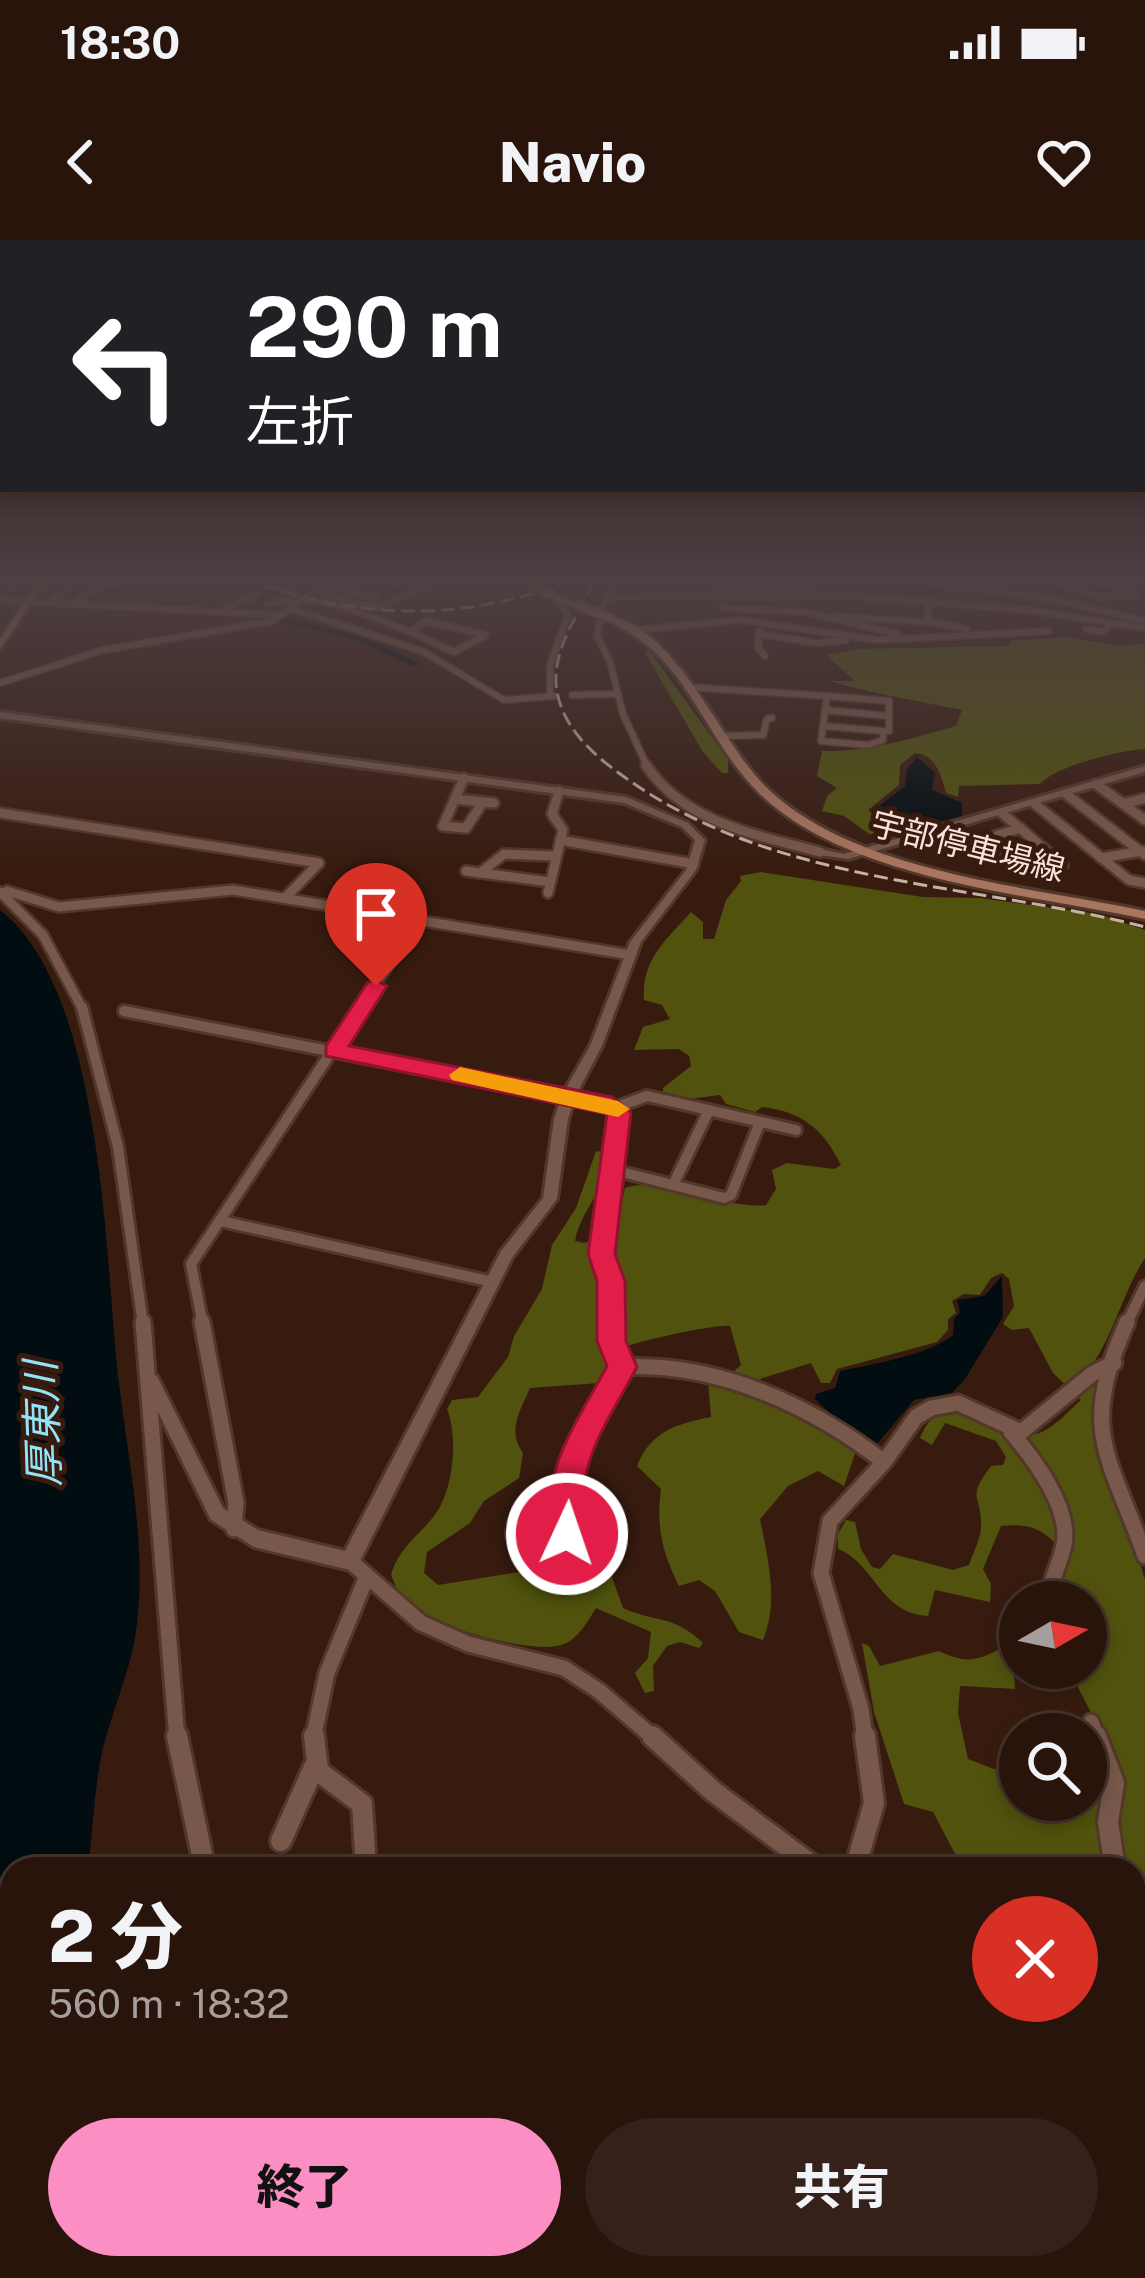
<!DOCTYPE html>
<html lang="ja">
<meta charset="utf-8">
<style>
body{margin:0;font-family:"Public Sans","Noto Sans JP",sans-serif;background:#352119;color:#f1f3f6;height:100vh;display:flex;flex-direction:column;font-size:45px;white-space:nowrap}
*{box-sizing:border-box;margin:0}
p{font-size:39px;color:#a59e9d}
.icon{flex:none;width:66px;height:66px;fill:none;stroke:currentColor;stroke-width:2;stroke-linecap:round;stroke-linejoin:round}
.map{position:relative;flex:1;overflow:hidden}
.details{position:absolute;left:0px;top:1617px;width:1146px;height:423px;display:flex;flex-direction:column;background:#29140b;border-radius:36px 36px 0 0;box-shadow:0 6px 18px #0003,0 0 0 3px #45332c}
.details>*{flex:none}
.banner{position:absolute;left:0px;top:0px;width:1146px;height:252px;box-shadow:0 6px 18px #0003,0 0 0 3px #45332c;background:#202124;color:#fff;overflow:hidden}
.needle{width:78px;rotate:81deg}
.tools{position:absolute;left:999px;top:1341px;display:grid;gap:24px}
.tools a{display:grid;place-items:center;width:108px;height:108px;border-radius:50%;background:#29140b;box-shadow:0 6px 18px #0003,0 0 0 3px #45332c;font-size:60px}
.pin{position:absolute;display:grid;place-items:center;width:102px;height:102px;color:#fff;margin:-123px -51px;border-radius:50% 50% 50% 0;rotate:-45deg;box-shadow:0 0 12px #0007}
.pin .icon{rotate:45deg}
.me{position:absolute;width:132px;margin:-66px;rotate:3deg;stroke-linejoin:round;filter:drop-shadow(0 0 9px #0008)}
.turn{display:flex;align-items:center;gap:42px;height:252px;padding:0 48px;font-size:54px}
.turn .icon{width:156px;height:156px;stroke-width:2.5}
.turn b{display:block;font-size:84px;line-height:102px}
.round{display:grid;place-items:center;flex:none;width:126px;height:126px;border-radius:63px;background:#352119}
.head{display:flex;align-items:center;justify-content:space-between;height:204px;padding:0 48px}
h1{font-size:72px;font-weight:800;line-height:90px}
.button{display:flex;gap:24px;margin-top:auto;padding:24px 48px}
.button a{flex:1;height:138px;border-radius:72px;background:#fb8fc4;color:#111;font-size:48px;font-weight:800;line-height:138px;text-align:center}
.button a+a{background:#352119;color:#f1f3f6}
.status{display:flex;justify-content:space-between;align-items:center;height:84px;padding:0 60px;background:#29140b;direction:ltr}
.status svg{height:33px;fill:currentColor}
header{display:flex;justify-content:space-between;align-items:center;height:156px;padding:0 48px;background:#29140b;font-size:54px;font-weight:800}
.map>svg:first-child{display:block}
.forest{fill:#50520d}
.water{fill:#020d11}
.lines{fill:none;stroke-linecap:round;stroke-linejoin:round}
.river{fill:#020d11;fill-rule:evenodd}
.minor-far4-casing{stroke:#52372b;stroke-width:9}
.minor-far3-casing{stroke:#52372b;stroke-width:14}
.minor-far2-casing{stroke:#52372b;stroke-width:16}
.minor-far1-casing{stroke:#52372b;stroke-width:21}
.minor-casing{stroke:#52372b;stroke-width:26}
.tertiary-casing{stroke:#52372b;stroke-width:6}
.secondary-casing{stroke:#52372b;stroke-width:6}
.minor-far4{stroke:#78584a;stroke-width:6}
.minor-far3{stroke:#78584a;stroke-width:9}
.minor-far2{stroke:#78584a;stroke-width:10}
.minor-far1{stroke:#78584a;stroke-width:15}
.minor{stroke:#78584a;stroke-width:20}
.tertiary{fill:#78584a;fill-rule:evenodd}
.secondary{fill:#a9755e;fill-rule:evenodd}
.rail{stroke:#c6b0a7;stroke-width:3;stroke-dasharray:14 6;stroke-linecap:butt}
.secondary-bridge-casing{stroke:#52372b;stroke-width:12;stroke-linecap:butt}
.secondary-bridge{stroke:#a9755e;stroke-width:9}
.route{fill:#e11d48;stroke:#92132f;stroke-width:3}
.slow{fill:#f59e0b}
.labels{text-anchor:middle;stroke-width:10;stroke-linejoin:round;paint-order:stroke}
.far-street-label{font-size:33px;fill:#f6e2da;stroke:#371b0f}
.water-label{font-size:42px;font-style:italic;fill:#93e4f8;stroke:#371b0f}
</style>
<div class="status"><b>18:30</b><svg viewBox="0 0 49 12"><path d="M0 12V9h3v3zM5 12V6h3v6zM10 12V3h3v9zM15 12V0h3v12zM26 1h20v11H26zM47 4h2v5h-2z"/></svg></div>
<header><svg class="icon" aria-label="back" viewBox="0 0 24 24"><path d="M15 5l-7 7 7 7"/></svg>Navio<svg class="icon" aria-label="heart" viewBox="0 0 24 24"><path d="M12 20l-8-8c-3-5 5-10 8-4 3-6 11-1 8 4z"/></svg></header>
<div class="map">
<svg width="1145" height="2038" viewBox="0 0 1145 2038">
<rect width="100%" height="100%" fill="#371b0f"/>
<g class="forest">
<path d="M1063 397 1121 406 1145 404V509C1122 510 1055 526 1040 544L959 546 958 557 946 553C941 536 937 515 915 513L900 525 899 545 868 570 890 592 869 594 844 576 822 571 827 556 837 548 817 536 822 511C872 512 912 498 956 486L962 470C919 461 873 454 829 441H855L826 415 857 409 1008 406 1012 401Z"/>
<path d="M648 409 728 519V533H722L703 512 645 413Z"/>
<path d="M761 632 923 657 980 658 1098 674 1145 690V1018C1120 1056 1113 1103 1083 1136L1096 1147C1088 1228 1125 1267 1145 1340V1727L1135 1734 1134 1629H963L933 1572 904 1564 874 1472 862 1403 869 1406 880 1426 939 1411C966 1424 977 1421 1002 1408L1013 1420 1015 1449 960 1446 958 1473 968 1519 994 1529 1020 1531V1560H1086V1531L1102 1533V1494L1068 1428H1086V1362H1058L1067 1317C1048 1292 1034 1282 1001 1286L983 1329 991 1344 990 1362 935 1350 928 1376C879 1373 875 1323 838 1309V1294L846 1280 855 1282 861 1309 872 1327 880 1329 893 1314 953 1330 969 1325C973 1313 982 1296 981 1284 981 1253 966 1259 991 1226L1003 1225 1006 1217 996 1201 945 1183 932 1205 920 1198C943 1142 990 1193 1027 1195 1048 1196 1067 1172 1081 1160L1053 1133 1029 1088 1012 1090 1003 1084 1014 1066 1009 1039 1002 1033 991 1038 980 1055 964 1054 952 1061 956 1073 948 1079V1090L937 1102 837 1129 830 1143H821L811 1123 760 1139 763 1161 796 1169 857 1208 844 1246 818 1231 788 1246 760 1279C768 1320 779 1361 763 1400L739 1392 715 1351 699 1340 679 1346C662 1312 656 1287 661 1249L637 1226C651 1191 676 1184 711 1177L708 1142 729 1136 741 1125 730 1086C720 1083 626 1103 618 1110 608 1118 607 1132 600 1143L530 1148C520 1171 507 1191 523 1213L519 1238 484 1261 470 1283 427 1312 424 1333 438 1345 526 1331 561 1318 594 1317 609 1329 623 1368C658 1384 671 1373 703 1403L699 1408 680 1402 667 1406 653 1426 654 1451 645 1453 635 1433 648 1418 651 1392 596 1368C587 1383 576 1403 557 1406 525 1412 425 1385 404 1361 398 1355 395 1343 391 1335 400 1305 419 1297 436 1273 454 1248 458 1196 447 1169L452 1160 478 1157 508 1117 514 1096 542 1049 552 1005 576 968 596 911 602 912C605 961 583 963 575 1001L584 1003 615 993 625 948C661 935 724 970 766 965L776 949 772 930 787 923 834 929 841 925C823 889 803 872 762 867L755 872 726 864 720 855 689 859 663 854V848L691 826 689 816 679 809 634 810 643 787 670 779 662 765 644 760C641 720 666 700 691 672L703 682V699H714L726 660 741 641 740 636Z"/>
<path d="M1134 2022 1145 2025V2038H924L934 2028H1134Z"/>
</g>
<g class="water">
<path d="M917 517 935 533 932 550 962 563V576L895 592 884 582 879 566 905 546 907 529Z"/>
<path d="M0 670C103 750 105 1015 118 1136 128 1221 149 1312 135 1398 128 1437 111 1474 102 1512 94 1550 93 1590 88 1629H12V1831L0 1833Z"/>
<path d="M1002 1036 1003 1077 965 1139 952 1153 914 1160 877 1204 841 1184 815 1159 816 1154 835 1148 840 1131C872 1124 927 1116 953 1095L954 1079 960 1072 957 1060 984 1056Z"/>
</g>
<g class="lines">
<path class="river" d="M258 372 358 395 422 424 412 426 351 399 254 377Z"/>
<g class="minor-far4-casing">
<g id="minor-far4">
<path d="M255 342 298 352"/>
<path d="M387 342 398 345"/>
<path d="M617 342 603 366 597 396 610 422 623 474 648 528"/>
<path d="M915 342 1044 357 1145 381"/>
<path d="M1052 342 1100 357 1137 356 1131 348 1085 342"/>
<path d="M324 344 376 358"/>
<path d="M715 346 817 348"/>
<path d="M534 347 545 342"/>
<path d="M14 348 20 342"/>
<path d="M316 351 343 358 336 362 379 367 430 344"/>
<path d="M606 357 850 356 1029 370 1145 388"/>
<path d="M0 360 280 375"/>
<path d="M53 360 76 342"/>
<path d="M77 361 103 344H123"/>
<path d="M267 364C314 349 367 376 411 392"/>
<path d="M226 368 258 354"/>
<path d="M722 368 805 372 897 394"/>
<path d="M293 369 424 412 504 460 554 456"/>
<path d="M834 376 922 382 927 380 929 361"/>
<path d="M426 381 486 395 454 412 411 392Z"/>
<path d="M926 381 967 389"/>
<path d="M1086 389 1103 392 1108 386"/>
<path d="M637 390 740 380 878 400 1049 391"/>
<path d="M759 391 758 408 765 416"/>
<path d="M760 394 817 403 846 400"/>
<path d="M0 443 103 410 273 381 327 342"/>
<path d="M687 447 827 456"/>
<path d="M572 455 614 454"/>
<path d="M550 456V425L568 375 554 355"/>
<path d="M827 456 889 461V491H883V500L868 505 821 501Z"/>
<path d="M825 470 889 476"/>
<path d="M823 486 883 491"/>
<path d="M723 496 763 495 767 479 772 478"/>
</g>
</g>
<g class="minor-far3-casing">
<g id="minor-far3">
<path d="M646 525C684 583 758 595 820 612"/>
<path d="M464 538 443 586 466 588 483 562"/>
<path d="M1096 544 1145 580"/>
<path d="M1066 554 1145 615"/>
<path d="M455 559 494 563"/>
<path d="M1035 564 1129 640 1145 643"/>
<path d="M1123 564 1145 558"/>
<path d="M0 573 319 623 285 658"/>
<path d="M1003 574 1020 588"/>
<path d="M1020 588 1063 625 992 614 977 602Z"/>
<path d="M560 600 694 624"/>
<path d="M942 608 977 602"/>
<path d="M1101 618 1142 611"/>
<path d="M466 631 550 642"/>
<path d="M480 633 504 614 553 616"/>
<path d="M7 651 59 667 233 650 631 715"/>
<path d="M0 652 43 695 83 770"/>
<path d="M548 653 563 590 552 574 559 551"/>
<path d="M359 770 417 681"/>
</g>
</g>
<g class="minor-far2-casing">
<g id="minor-far2">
<path d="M82 767 118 907 143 1085"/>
<path d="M124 771 617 867 602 1014 611 1041 612 1085"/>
<path d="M617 867 647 856 796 890"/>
<path d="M610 929 673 945 709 870"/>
<path d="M673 945 724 958 731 955 760 882"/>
<path d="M221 981 493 1042"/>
<path d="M203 1085 191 1024 361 767"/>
<path d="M1126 1085 1145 1046"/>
</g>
</g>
<g class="minor-far1-casing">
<g id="minor-far1">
<path d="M143 1082 177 1499"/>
<path d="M202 1082 236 1263 234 1289"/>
<path d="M612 1082V1101L622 1127C716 1122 811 1165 884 1222"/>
<path d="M1127 1082C1078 1192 1109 1214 1145 1316"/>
<path d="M1011 1192C1034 1219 1071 1268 1064 1305 1060 1325 1049 1341 1049 1362"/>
<path d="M514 1293 567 1294 571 1289 568 1243 580 1208 622 1127"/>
<path d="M350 1321 421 1383 468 1404 564 1428 599 1451 655 1499"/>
<path d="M1091 1482 1097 1499"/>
<path d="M313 1499 327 1433 367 1336"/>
<path d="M865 1499 861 1469 821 1333 830 1281 884 1222 916 1177 931 1168 958 1163 1021 1192 1092 1134 1114 1123"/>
</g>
</g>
<g class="minor-casing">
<g id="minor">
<path d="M177 1496 205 1629"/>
<path d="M314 1496 318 1531 362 1564 366 1629"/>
<path d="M652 1496 714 1552 817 1629"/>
<path d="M1096 1496 1114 1543 1108 1582 1115 1629"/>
<path d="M281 1601 314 1527"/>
<path d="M855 1629 874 1563 865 1496"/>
<path d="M1134 2008 1145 2012"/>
<path d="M440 2038 444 2028"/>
<path d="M698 2038 717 2028"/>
</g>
</g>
<g class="tertiary-casing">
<g id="tertiary">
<path d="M0 472 626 557 688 583 705 600 696 630 641 702 602 806 576 855 568 879 557 959 512 1018 357 1327 350 1330 254 1307 211 1280 143 1141 145 1136 151 1134 157 1136 223 1268 258 1290 345 1311 501 1011 543 958 554 879 562 855 590 806 630 702 686 630 695 600 682 587 624 563 0 478Z"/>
<path d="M1145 526V532L848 619 820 615 815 612 820 609 844 614Z"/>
</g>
</g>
<g class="secondary-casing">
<g id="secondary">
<path d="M38 342H46L0 409V399Z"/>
<path d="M518 342H530L545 350 538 352Z"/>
<path d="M548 352 581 365 574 367 548 356Z"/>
<path d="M608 376C676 386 720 502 766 547 854 633 1028 646 1145 671V679C1028 654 844 639 757 551 718 512 698 457 660 417 645 401 627 391 608 380Z"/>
</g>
</g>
<use href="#minor-far4" class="minor-far4"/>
<use href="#minor-far3" class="minor-far3"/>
<use href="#minor-far2" class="minor-far2"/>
<use href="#minor-far1" class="minor-far1"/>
<use href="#minor" class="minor"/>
<use href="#tertiary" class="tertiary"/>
<use href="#secondary" class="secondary"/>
<g class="rail">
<path d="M244 342C275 347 304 359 335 364 414 378 492 371 566 342"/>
<path d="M594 342C579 373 554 407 556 443 559 485 592 514 623 536 774 646 971 642 1145 687"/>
</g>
<g class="secondary-bridge-casing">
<g id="secondary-bridge">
<path d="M541 350 551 354"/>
<path d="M577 365 611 378"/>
</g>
</g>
<use href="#secondary-bridge" class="secondary-bridge"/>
</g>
<linearGradient id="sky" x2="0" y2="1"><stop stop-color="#1e0f08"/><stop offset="0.54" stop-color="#4d3f42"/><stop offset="1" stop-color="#4d3f42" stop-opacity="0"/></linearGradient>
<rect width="1145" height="628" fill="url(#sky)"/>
<path class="route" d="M376 740 387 746 349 806 612 857 631 872 615 1014 625 1041 626 1101 637 1127C619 1162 591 1201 585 1240 580 1264 590 1281 579 1305L567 1309 556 1305 551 1294C558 1275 549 1257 553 1238 563 1198 588 1162 607 1126L597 1101V1041L588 1014 607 874 326 816V806L368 742Z"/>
<path class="slow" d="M460 827 618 861 630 869 618 877 452 840 449 835Z"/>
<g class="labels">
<g class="far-street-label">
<text transform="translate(968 606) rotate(14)" y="12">宇部停車場線</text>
</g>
<g class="water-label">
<text transform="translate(42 1184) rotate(-92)" y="15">厚東川</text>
</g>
</g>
</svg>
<div class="tools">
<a><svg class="needle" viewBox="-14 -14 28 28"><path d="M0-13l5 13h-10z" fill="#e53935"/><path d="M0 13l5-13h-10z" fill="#a59e9d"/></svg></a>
<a><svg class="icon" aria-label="search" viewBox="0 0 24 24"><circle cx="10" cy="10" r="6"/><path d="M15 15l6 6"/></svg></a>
</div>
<div class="pin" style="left:376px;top:746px;background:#d93025"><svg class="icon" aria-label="arrive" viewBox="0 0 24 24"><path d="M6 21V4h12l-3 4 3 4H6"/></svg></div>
<svg class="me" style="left:567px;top:1294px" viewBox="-20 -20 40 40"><circle r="17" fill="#e11d48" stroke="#fff" stroke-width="3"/><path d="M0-11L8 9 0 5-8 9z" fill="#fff"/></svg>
<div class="banner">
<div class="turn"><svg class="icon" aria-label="left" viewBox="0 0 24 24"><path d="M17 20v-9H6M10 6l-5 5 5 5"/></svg><div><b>290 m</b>左折</div></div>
</div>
<section class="details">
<div class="head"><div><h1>2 分</h1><p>560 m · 18:32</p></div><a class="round" style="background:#d93025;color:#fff"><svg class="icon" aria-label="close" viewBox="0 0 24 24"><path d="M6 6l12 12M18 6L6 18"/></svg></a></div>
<div class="button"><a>終了</a><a>共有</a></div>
</section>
</div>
